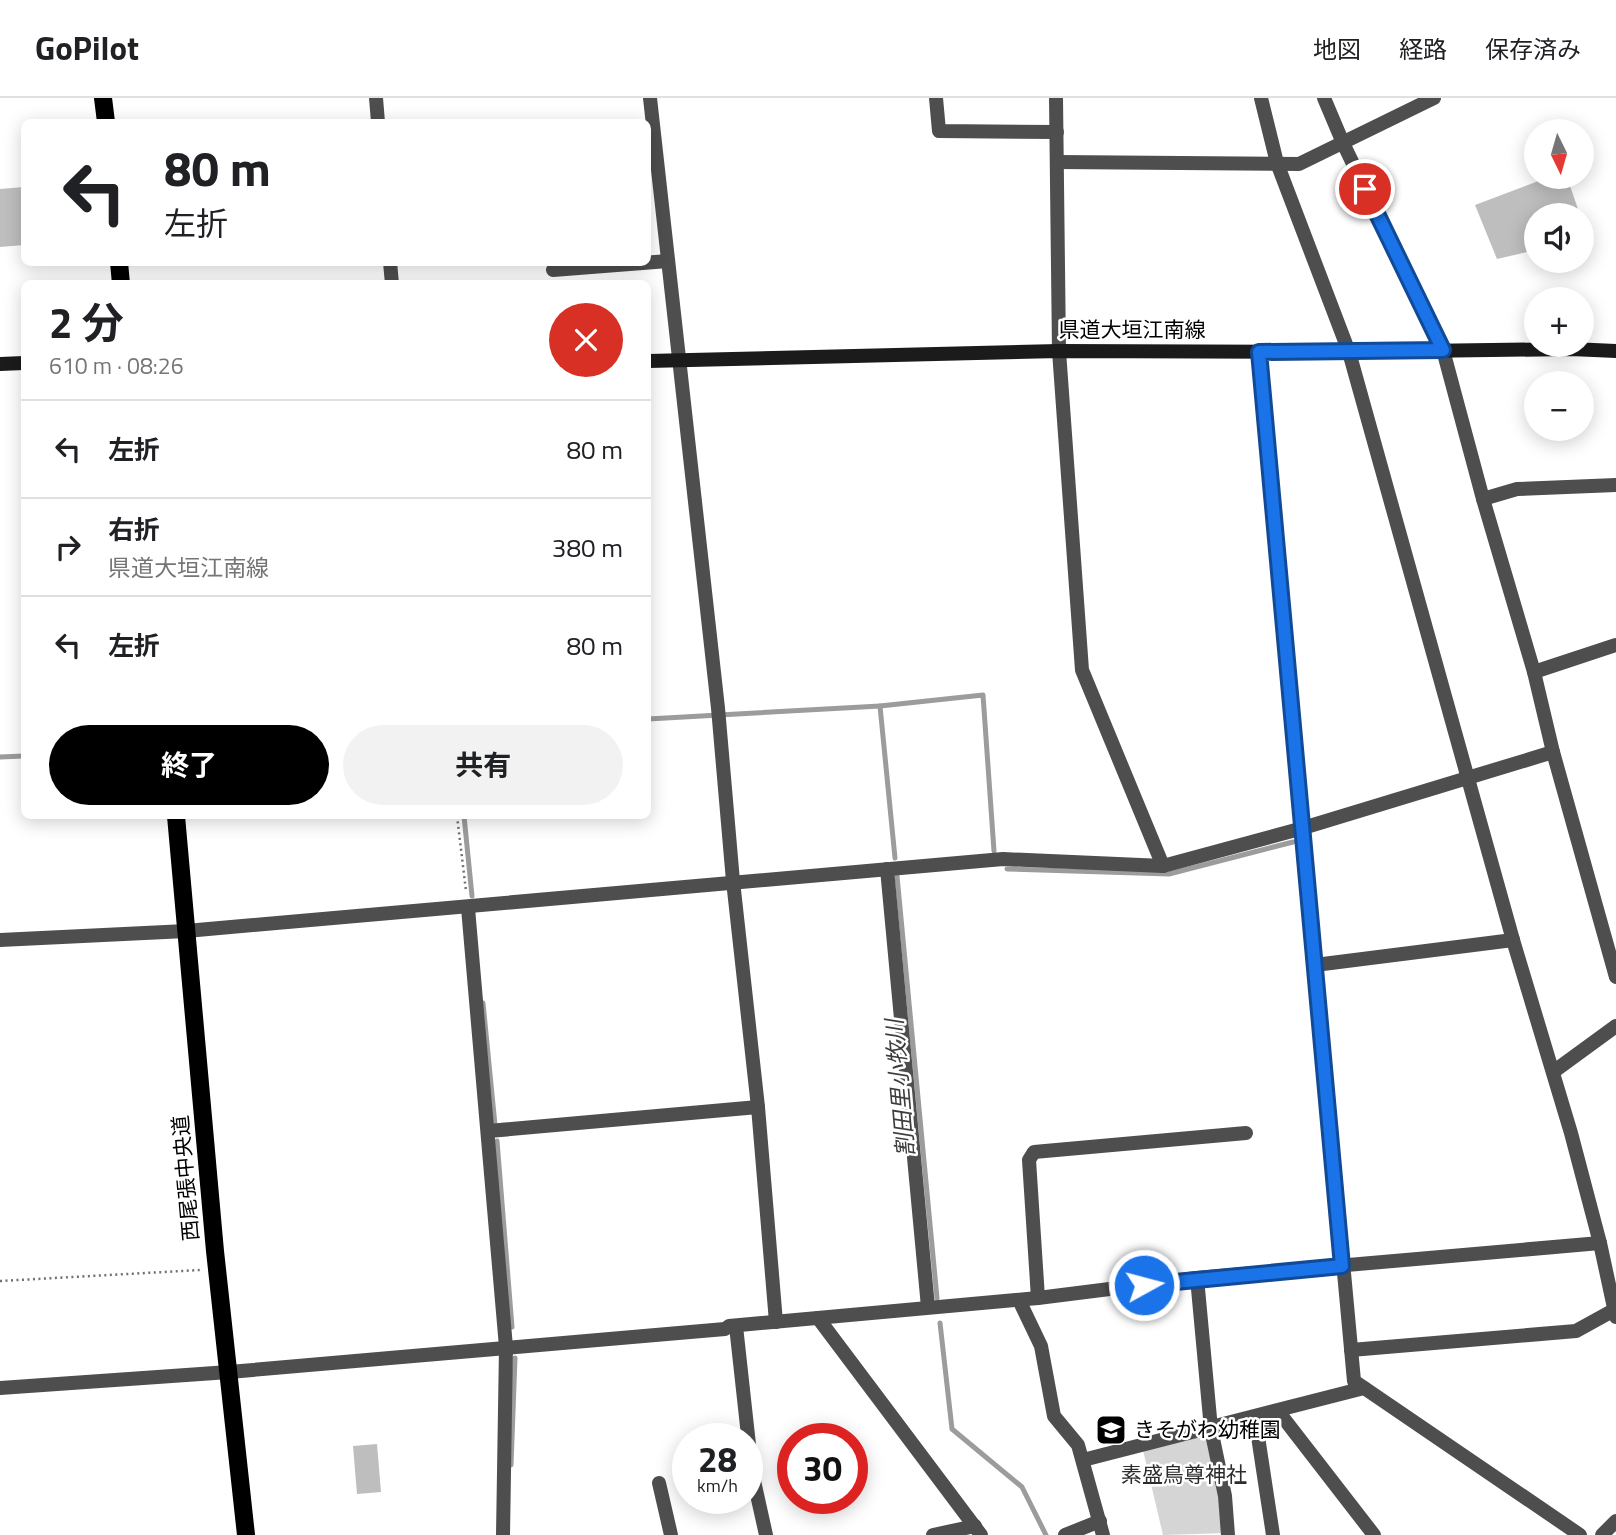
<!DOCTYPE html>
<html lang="ja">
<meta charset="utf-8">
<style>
body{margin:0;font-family:"Titillium Web","Noto Sans JP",sans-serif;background:#f2f2f2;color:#202124;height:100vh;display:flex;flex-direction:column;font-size:26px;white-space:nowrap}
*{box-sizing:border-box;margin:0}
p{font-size:23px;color:#757577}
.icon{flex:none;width:38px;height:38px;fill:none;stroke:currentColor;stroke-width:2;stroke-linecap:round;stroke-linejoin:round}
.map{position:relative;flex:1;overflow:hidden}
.details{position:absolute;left:21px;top:182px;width:630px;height:539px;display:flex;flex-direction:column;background:#fff;border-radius:10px;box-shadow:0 4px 18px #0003}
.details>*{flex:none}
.top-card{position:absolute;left:21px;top:21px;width:630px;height:147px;border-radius:10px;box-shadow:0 4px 18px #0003;background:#fff;color:#202124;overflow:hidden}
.needle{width:46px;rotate:175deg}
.fabs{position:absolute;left:1524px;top:21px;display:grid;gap:14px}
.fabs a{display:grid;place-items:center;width:70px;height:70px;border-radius:50%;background:#fff;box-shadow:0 4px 18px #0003;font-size:35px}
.speed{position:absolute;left:672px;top:1325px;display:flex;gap:14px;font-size:35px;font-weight:700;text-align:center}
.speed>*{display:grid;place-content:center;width:91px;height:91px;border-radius:50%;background:#fff;box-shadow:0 4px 18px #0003;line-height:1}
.speed small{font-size:18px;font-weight:400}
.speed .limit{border:10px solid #d22;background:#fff;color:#111}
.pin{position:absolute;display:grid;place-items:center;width:60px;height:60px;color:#fff;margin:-30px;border:4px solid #fff;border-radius:50%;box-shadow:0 2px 7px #0007}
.me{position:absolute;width:77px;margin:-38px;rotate:83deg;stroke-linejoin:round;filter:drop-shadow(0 0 5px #0008)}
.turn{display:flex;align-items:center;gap:24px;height:147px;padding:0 28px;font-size:32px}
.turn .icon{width:91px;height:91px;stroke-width:2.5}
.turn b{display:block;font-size:49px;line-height:60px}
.round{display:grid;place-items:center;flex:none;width:74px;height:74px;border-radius:37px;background:#f2f2f2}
.overview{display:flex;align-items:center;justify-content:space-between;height:119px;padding:0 28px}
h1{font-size:42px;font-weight:700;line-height:52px}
.action{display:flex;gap:14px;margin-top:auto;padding:14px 28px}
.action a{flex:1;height:80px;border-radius:42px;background:#000;color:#fff;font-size:28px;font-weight:700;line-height:80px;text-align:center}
.action a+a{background:#f2f2f2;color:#202124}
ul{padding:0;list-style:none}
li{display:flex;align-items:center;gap:21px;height:98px;padding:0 28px;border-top:2px solid #e0e0e0}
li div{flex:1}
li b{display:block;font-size:26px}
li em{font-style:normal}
header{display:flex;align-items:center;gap:42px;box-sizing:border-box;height:98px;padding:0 35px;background:#fff;border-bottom:2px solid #e0e0e0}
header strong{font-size:33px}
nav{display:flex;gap:38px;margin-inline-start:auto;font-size:24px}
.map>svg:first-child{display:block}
.green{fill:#d5d5d5}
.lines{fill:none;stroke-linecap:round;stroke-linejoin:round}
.stream{stroke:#9c9c9c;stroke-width:5}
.building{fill:#bebebe}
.path{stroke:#707070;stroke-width:2.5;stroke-dasharray:2 3.5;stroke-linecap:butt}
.minor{stroke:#4e4e4e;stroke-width:14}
.tertiary{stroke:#4e4e4e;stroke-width:14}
.secondary{stroke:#1b1b1b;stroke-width:14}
.primary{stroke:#000;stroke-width:18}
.route-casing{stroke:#114b97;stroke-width:18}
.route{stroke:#1a73e8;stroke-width:12}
.labels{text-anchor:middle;stroke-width:5;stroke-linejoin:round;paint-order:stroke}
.street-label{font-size:21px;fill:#000;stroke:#fff}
.poi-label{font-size:21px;fill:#000;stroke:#fff;text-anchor:start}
.park-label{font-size:21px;fill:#2c2c2c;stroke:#fff}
.water-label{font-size:23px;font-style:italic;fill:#3d3d3d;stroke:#fff}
</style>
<header>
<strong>GoPilot</strong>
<nav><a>地図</a><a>経路</a><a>保存済み</a></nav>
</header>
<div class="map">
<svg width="1616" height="1437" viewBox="0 0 1616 1437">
<rect width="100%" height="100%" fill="#fff"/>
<path class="green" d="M1211 1331 1228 1435 1163 1437 1142 1348Z"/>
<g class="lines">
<g class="stream">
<path d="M880 608 983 597 994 753"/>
<path d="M648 621 880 608 895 760"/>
<path d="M0 659 24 658"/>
<path d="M464 718 472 798"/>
<path d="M1007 771 1169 776 1293 744"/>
<path d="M897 778 937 1200"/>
<path d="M483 905 495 1027"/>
<path d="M497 1043 512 1229"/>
<path d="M940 1225 952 1331 1022 1389 1046 1437"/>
<path d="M511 1367 515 1260"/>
</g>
</g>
<g class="building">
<path d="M1549 79H1567L1580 117H1536V152L1497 161 1475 107Z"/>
<path d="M24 89V147L0 149V91Z"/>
<path d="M377 1346 381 1394 357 1396 353 1348Z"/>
</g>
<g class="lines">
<g class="path">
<path d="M457 718 466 793"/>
<path d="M0 1183 200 1172"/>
</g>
<g class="minor">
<path d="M376 0 378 24"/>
<path d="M650 0 718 610 733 783 758 1009 776 1224"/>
<path d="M936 0 939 33 1057 34"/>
<path d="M1056 0 1059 253 1082 572 1163 768"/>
<path d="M1261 0 1277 65 1349 254 1513 842 1571 1035 1600 1145 1616 1219"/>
<path d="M1324 0 1343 45 1443 252 1483 401 1534 574 1553 654 1616 879"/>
<path d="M1057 64 1299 66 1434 0"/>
<path d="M390 164 392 186"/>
<path d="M553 172 668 163"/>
<path d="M1259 254 1354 1283 1580 1437"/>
<path d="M1483 401 1517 391 1616 387"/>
<path d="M1534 574 1616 547"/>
<path d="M887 771 928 1209"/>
<path d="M468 810 506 1249 503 1437"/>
<path d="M0 842 186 833 1003 761 1163 768 1303 730 1553 654"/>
<path d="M1315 867 1513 842"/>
<path d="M1553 974 1616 928"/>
<path d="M489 1033 758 1009"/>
<path d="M1197 1180 1211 1331 1225 1398 1228 1437"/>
<path d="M1038 1200 1029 1062 1034 1054 1246 1035"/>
<path d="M1019 1202 1041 1248 1054 1318 1078 1347 1103 1437"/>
<path d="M818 1220 981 1437"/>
<path d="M736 1228 752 1374 766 1437"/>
<path d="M1351 1252 1576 1233 1616 1211"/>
<path d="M229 1274 725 1231 729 1228 1038 1200 1197 1180 1600 1145"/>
<path d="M1278 1313 1374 1437"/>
<path d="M1255 1319 1273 1437"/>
<path d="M1083 1362 1364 1290"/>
<path d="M659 1385 671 1437"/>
<path d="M933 1437 975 1428"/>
<path d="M1065 1437 1100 1423"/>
</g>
<g class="tertiary">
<path d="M0 1290 229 1274"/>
<path d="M1602 1437 1616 1423"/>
</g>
<g class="secondary">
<path d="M648 263 1059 253 1349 254 1571 251 1616 253"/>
<path d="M0 266 24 265"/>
</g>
<g class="primary">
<path d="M103 0 106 24"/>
<path d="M119 164 121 186"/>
<path d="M176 718 215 1153 246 1437"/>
</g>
</g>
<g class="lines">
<g class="route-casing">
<path id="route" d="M1144 1187 1342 1168 1259 254 1443 252 1365 91"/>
</g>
<use href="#route" class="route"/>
</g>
<defs>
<g id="school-square" transform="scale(1.575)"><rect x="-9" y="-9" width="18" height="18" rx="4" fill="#000" stroke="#fff"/><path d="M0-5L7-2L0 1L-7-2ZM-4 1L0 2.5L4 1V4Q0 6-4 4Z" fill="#fff"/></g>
</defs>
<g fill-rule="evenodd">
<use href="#school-square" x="1111" y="1332"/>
</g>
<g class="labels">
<g class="street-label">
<text x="1132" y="239">県道大垣江南線</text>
<text transform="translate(186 1080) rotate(-95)" y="7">西尾張中央道</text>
</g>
<g class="poi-label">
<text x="1134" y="1339">きそがわ幼稚園</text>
</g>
<g class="park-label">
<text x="1184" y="1384">素盛鳥尊神社</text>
</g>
<g class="water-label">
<text transform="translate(900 990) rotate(-95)" y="8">割田里小牧川</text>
</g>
</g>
</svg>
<div class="fabs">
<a><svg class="needle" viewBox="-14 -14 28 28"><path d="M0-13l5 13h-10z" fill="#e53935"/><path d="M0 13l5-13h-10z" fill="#757577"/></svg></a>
<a><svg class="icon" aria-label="sound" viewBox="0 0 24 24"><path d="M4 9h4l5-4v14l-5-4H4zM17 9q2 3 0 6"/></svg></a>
<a>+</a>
<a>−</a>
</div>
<div class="speed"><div>28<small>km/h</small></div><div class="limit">30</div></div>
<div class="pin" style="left:1365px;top:91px;background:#d93025"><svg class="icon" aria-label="arrive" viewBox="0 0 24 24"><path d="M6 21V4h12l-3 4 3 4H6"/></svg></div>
<svg class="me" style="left:1144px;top:1187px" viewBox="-20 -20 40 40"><circle r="17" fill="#1a73e8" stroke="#fff" stroke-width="3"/><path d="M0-11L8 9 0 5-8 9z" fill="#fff"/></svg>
<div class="top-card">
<div class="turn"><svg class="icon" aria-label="left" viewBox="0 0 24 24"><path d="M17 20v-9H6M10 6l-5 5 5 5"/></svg><div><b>80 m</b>左折</div></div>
</div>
<section class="details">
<div class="overview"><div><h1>2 分</h1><p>610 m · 08:26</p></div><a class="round" style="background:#d93025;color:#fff"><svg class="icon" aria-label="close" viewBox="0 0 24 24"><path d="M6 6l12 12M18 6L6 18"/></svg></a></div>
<ul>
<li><svg class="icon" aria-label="left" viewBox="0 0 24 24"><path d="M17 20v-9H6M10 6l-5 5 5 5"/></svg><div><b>左折</b></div><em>80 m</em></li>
<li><svg class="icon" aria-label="right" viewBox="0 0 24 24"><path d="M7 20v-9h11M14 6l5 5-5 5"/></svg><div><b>右折</b><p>県道大垣江南線</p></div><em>380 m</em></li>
<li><svg class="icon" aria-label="left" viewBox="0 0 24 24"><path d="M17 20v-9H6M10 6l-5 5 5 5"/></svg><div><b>左折</b></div><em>80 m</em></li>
</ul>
<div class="action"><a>終了</a><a>共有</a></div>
</section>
</div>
